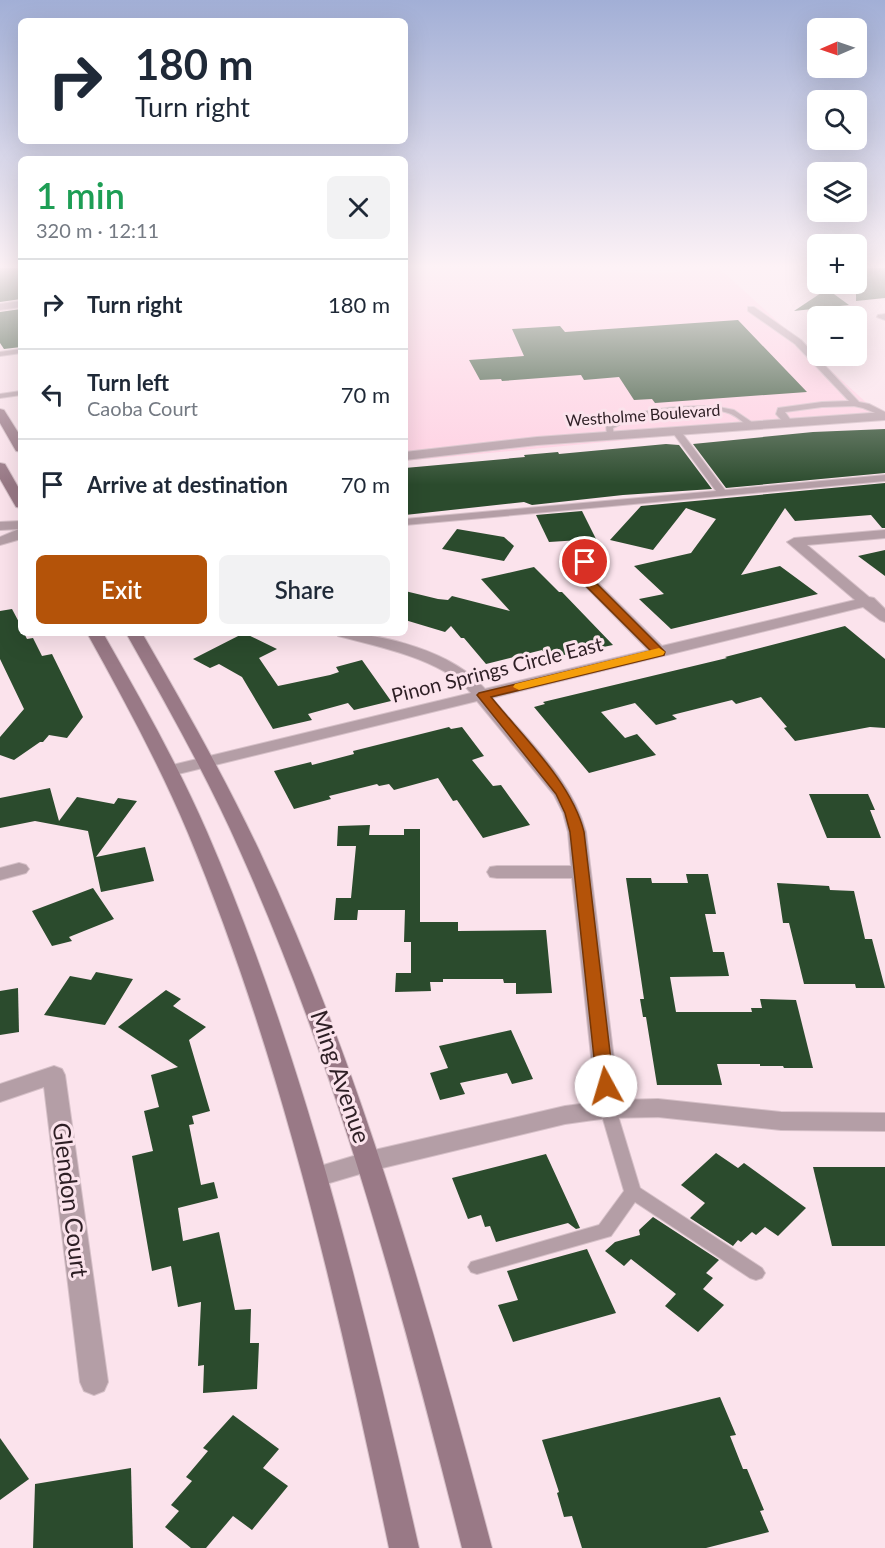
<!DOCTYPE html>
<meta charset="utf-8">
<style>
body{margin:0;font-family:Lato,sans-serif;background:#f2f2f3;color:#1f2937;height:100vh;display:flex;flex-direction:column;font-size:22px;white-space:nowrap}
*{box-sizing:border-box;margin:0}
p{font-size:20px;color:#747a83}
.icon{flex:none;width:33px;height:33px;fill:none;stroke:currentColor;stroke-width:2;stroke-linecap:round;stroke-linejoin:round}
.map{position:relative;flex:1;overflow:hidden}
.drawer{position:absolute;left:18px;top:156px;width:390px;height:480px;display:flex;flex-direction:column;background:#fff;border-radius:9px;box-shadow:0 6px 24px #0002}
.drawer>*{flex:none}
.top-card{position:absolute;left:18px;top:18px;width:390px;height:126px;border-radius:9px;box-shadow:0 6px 24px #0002;background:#fff;color:#1f2937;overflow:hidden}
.needle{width:39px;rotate:268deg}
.controls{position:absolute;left:807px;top:18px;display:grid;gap:12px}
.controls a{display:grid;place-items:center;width:60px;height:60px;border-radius:9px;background:#fff;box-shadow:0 6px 24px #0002;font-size:30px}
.pin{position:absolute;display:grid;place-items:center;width:51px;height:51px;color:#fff;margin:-26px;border:3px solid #fff;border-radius:50%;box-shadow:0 2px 6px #0007}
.me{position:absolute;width:66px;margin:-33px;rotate:354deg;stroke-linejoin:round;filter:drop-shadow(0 0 4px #0008)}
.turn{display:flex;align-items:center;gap:21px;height:126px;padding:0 18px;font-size:27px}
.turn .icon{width:78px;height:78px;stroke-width:2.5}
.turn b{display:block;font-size:42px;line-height:51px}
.round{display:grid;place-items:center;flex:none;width:63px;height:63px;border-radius:9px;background:#f2f2f3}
.overview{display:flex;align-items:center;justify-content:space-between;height:102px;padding:0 18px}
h1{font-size:36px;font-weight:600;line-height:45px;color:#1e9e55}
.primary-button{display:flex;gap:12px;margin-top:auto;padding:12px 18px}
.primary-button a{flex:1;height:69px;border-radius:9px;background:#b45309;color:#fff;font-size:24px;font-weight:600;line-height:69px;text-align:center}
.primary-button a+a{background:#f2f2f3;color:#1f2937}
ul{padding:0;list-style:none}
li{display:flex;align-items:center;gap:18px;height:90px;padding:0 18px;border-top:2px solid #e0e1e3}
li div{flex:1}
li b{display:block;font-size:22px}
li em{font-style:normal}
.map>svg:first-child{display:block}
.built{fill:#ffd0e2}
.building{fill:#2b4b2d}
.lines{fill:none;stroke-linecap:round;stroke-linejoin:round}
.lane-casing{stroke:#d6c0c8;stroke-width:2}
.street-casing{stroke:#d6c0c8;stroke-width:2}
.secondary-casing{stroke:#d6c0c8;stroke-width:2}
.lane{fill:#b49ea6;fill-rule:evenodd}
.street{fill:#b49ea6;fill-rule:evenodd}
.secondary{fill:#997986;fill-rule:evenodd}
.route{fill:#b45309;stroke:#753606;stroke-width:1.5}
.slow{fill:#f59e0b}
.labels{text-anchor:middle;stroke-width:6;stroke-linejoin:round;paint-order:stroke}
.far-street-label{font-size:16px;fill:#2e1f25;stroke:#fbe3ec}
.street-label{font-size:20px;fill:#2e1f25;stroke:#fbe3ec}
.near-street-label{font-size:24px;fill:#2e1f25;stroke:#fbe3ec}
</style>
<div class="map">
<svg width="885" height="1548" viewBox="0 0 885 1548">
<rect width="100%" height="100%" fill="#fbe3ec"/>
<path class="built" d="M405 268H574L655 274 719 268 881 416 405 461Z"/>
<g class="building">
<path d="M0 268H21V299L0 302Z"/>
<path d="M856 268H885V298L856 301Z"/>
<path d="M827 289 849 305 794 311Z"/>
<path d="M21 309V347L4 349 0 343V312Z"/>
<path d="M738 320 807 392 655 403 652 399 634 400 619 377 584 380 581 375 502 381 501 379 480 380 469 360 524 356 512 329 560 326 565 332Z"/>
<path d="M885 429V473L726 488 693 444 813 432Z"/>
<path d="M666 444 679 445 712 489 623 495 532 505 524 502 405 515V468L525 457 524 455 558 452 559 454Z"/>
<path d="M885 483V528H882L871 515 795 521 785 508 741 575 780 566 818 594 671 629 639 599 664 594 634 566 691 553 716 519 686 508 653 550 610 540 641 506Z"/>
<path d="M582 511 596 539 549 542 536 515Z"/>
<path d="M457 529 504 537 514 546 504 561 442 549Z"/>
<path d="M885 550V576L858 556Z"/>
<path d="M534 567 559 592H562L613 645 554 657 552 654 547 655 542 650 486 664 464 638H461L451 626 445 632 405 620V591L438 599 448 600 452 596 510 611 481 579Z"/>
<path d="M12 609 21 626V633H24L27 639 33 638 42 656 52 654 83 717 67 738 49 735 43 742H40L14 760 0 755V737L24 709 0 659V611Z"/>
<path d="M845 626 885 659V728L870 727 795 741 784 728 787 727 761 697 736 704 732 700 672 715 677 719 656 725 635 703 601 712 625 738 637 734 656 755 589 773 534 707 545 704 543 702 727 658 725 657Z"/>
<path d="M244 633 277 649 259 658 278 686 330 675 339 672 336 667 362 660 391 701 354 710 348 703 308 714 312 720 273 729 242 677 219 664 210 668 193 659Z"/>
<path d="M449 727 451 729 462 727 484 756 472 760 493 786 501 785 530 825 483 838 457 800 453 801 438 778 394 790 389 784 379 786 377 784 329 796 331 799 294 809 274 771 311 762 312 765 354 754 353 751Z"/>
<path d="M50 788 59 821 77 797 114 804 118 798 137 801 96 857 145 847 154 881 101 892 88 831 35 821 0 828V798Z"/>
<path d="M809 794H868L875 810H870L881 838H827Z"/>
<path d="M370 825 369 835H404V829H420V922H458V931L546 930 552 993 516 994V983H504L503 979H443V982H430L431 991 395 992 396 973H411V942H404L405 910H358L357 920H334L336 898H351L356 846H337L338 826Z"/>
<path d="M686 874H708L716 914H705L713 952H724L729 976 670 977 676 1012H752L751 1008H762L760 999 796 1000 813 1068H784L783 1066H760V1064H717L722 1085H657L646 1017H643L640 999H644L626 878H651L652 883H688Z"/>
<path d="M777 883 829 886 830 890 854 891 865 939H872L885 988H856L855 984H804L789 923H783Z"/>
<path d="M93 888 114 919 69 937 72 941 52 946 32 911Z"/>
<path d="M96 972 133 979 105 1025 44 1015 70 976 91 980Z"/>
<path d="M18 988 19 1032 0 1035V991Z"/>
<path d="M166 990 181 999 173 1006 206 1027 189 1040 210 1111 192 1116 194 1124 189 1125 201 1185 214 1182 218 1198 178 1208 183 1241 219 1232 235 1310 251 1309 250 1343H259L257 1389 203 1393 204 1365 198 1366 201 1302 178 1307 171 1266 152 1271 132 1156 153 1151 144 1111 159 1107 151 1075 178 1067 118 1027Z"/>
<path d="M511 1030 533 1079 512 1084 507 1073 460 1083 465 1094 440 1100 430 1073 448 1068 439 1046Z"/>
<path d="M716 1153 738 1168 744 1163 806 1208 778 1236 765 1227 756 1235 752 1232 741 1242 738 1240 733 1246 690 1218 705 1203 681 1185Z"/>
<path d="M546 1154 580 1228 576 1229 568 1223 496 1242 490 1226 485 1227 481 1215 468 1219 452 1178Z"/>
<path d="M813 1167H885V1246H832Z"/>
<path d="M653 1217 719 1260 706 1273 713 1278 703 1289 724 1305 698 1332 665 1306 676 1294 631 1259 624 1266 605 1251 615 1242 640 1235 639 1230Z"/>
<path d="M587 1249 616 1313 513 1342 498 1305 518 1300 507 1271Z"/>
<path d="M720 1397 736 1435 730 1436 743 1469H747L764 1510 760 1511 769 1532 706 1548H582L572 1516 564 1517 557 1493 559 1492 542 1440Z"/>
<path d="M233 1415 279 1449 263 1468 288 1486 252 1530 233 1516 206 1548H191L165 1527 179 1511 171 1505 192 1481 186 1477 208 1451 203 1448Z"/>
<path d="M0 1438 29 1479 0 1500Z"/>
<path d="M131 1468 133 1548H33L35 1484Z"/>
</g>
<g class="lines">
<g class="lane-casing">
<g id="lane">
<path d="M748 307H754L801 340 859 402 869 404 885 412V417L863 408 854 406 822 407 785 412 792 422 785 424 776 414 778 408 822 402 849 401 795 344 748 311Z"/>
<path d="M21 349V353L0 356V352Z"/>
<path d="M21 391V395L0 398V394Z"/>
<path d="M713 406 734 410 756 425 749 427C742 421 734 414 725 412 699 405 637 415 613 428L614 438 607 436 606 425C637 408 677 406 713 406Z"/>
<path d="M673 429H679L725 490 885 475V481L405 525V519L716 491 673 433Z"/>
<path d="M608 1103 613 1105 616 1109 640 1188 762 1268 765 1273 762 1278 756 1280 750 1278 635 1202 611 1236 477 1274 471 1272 468 1267 471 1262 599 1225 624 1191 600 1109 603 1105Z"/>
</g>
</g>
<g class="street-casing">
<g id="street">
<path d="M21 301V307L0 310V304Z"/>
<path d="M885 314V320L877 317 878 315Z"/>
<path d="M885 412V420L537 445 405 460V452L537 437Z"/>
<path d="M21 521V539L0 545V537L19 529 0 530V522Z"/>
<path d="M885 530V538L807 545 869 597 874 598 885 609V622L880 620 863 607 492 698C526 739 572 779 586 832L619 1100 658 1099 781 1112 885 1113V1131L781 1130 658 1117 608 1118 565 1124 370 1171 316 1187 307 1184 304 1177 307 1170 370 1151 565 1106 596 1102 572 878H497L490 877 487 872 490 867 497 866H571L568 832 563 813 554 795 477 701 170 776 164 775 161 771 164 767 471 693C443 659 379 647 338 636L336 633C383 633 454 652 485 689L648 650 583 584 577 563 579 560H589L595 580 662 646 855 600 787 542 794 538Z"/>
<path d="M19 863 26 865 29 869 26 873 0 880V868Z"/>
<path d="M54 1066 62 1069 65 1075 108 1382 104 1391 94 1395 84 1391 80 1382 44 1087 0 1102V1084Z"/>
</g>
</g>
<g class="secondary-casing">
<g id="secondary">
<path d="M0 409 4 410 21 437V452L16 451 0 423Z"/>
<path d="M0 463 5 464 21 492V508L16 507 0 479Z"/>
<path d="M87 633H103C140 698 177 763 207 832 306 1061 364 1306 419 1548H389C338 1306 283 1061 188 833 159 764 123 698 87 633Z"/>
<path d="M126 633H142C183 704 224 776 259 850 363 1073 429 1311 492 1548H462C402 1311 340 1074 240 851 207 776 166 704 126 633Z"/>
</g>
</g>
<use href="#lane" class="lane"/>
<use href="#street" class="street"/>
<use href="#secondary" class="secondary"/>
</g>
<linearGradient id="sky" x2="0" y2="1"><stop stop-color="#a2afd6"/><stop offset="0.55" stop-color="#fdf2f6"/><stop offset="1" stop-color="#fdf2f6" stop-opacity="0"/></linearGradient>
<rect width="885" height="485" fill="url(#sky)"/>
<path class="route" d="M585 559 590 562 594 581 665 652 664 655 491 697C523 737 572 783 584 832L614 1086 612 1090 606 1092 599 1090 597 1086 570 832 565 813 556 794 477 695 479 693 651 651 584 584 579 562Z"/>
<path class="slow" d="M659 648 665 652 663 655 519 690 513 687 515 684Z"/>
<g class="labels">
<g class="far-street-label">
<text transform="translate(643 415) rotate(-4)" y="6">Westholme Boulevard</text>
</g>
<g class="street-label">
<text transform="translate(497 670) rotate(-14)" y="7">Pinon Springs Circle East</text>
</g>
<g class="near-street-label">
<text transform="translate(340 1077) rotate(71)" y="8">Ming Avenue</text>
<text transform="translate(70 1200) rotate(83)" y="8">Glendon Court</text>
</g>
</g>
</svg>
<div class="controls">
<a><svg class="needle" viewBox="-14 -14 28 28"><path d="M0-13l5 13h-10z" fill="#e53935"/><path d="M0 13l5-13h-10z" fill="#747a83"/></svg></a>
<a><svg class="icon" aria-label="search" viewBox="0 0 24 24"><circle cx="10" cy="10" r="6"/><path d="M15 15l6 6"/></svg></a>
<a><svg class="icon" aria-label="layers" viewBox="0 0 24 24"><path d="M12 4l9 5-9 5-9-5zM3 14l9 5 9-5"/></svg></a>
<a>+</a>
<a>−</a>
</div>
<div class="pin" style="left:585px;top:562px;background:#d93025"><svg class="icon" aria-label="arrive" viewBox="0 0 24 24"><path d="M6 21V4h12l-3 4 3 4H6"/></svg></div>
<svg class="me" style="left:606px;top:1086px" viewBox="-20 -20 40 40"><circle r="19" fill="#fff"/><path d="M0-13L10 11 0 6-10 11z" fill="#b45309"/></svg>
<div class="top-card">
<div class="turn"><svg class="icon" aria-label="right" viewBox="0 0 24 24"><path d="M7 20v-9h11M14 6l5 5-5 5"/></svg><div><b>180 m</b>Turn right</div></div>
</div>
<section class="drawer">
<div class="overview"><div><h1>1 min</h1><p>320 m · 12:11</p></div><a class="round"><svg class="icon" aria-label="close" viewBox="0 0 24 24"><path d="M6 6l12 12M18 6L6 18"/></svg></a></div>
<ul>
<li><svg class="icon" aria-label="right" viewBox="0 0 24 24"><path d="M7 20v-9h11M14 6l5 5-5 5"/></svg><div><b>Turn right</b></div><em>180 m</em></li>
<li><svg class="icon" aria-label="left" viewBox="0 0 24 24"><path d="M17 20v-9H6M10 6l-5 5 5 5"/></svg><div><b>Turn left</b><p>Caoba Court</p></div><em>70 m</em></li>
<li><svg class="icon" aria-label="arrive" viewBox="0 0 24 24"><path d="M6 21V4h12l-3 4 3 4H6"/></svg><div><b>Arrive at destination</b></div><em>70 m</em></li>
</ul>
<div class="primary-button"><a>Exit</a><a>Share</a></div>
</section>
</div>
